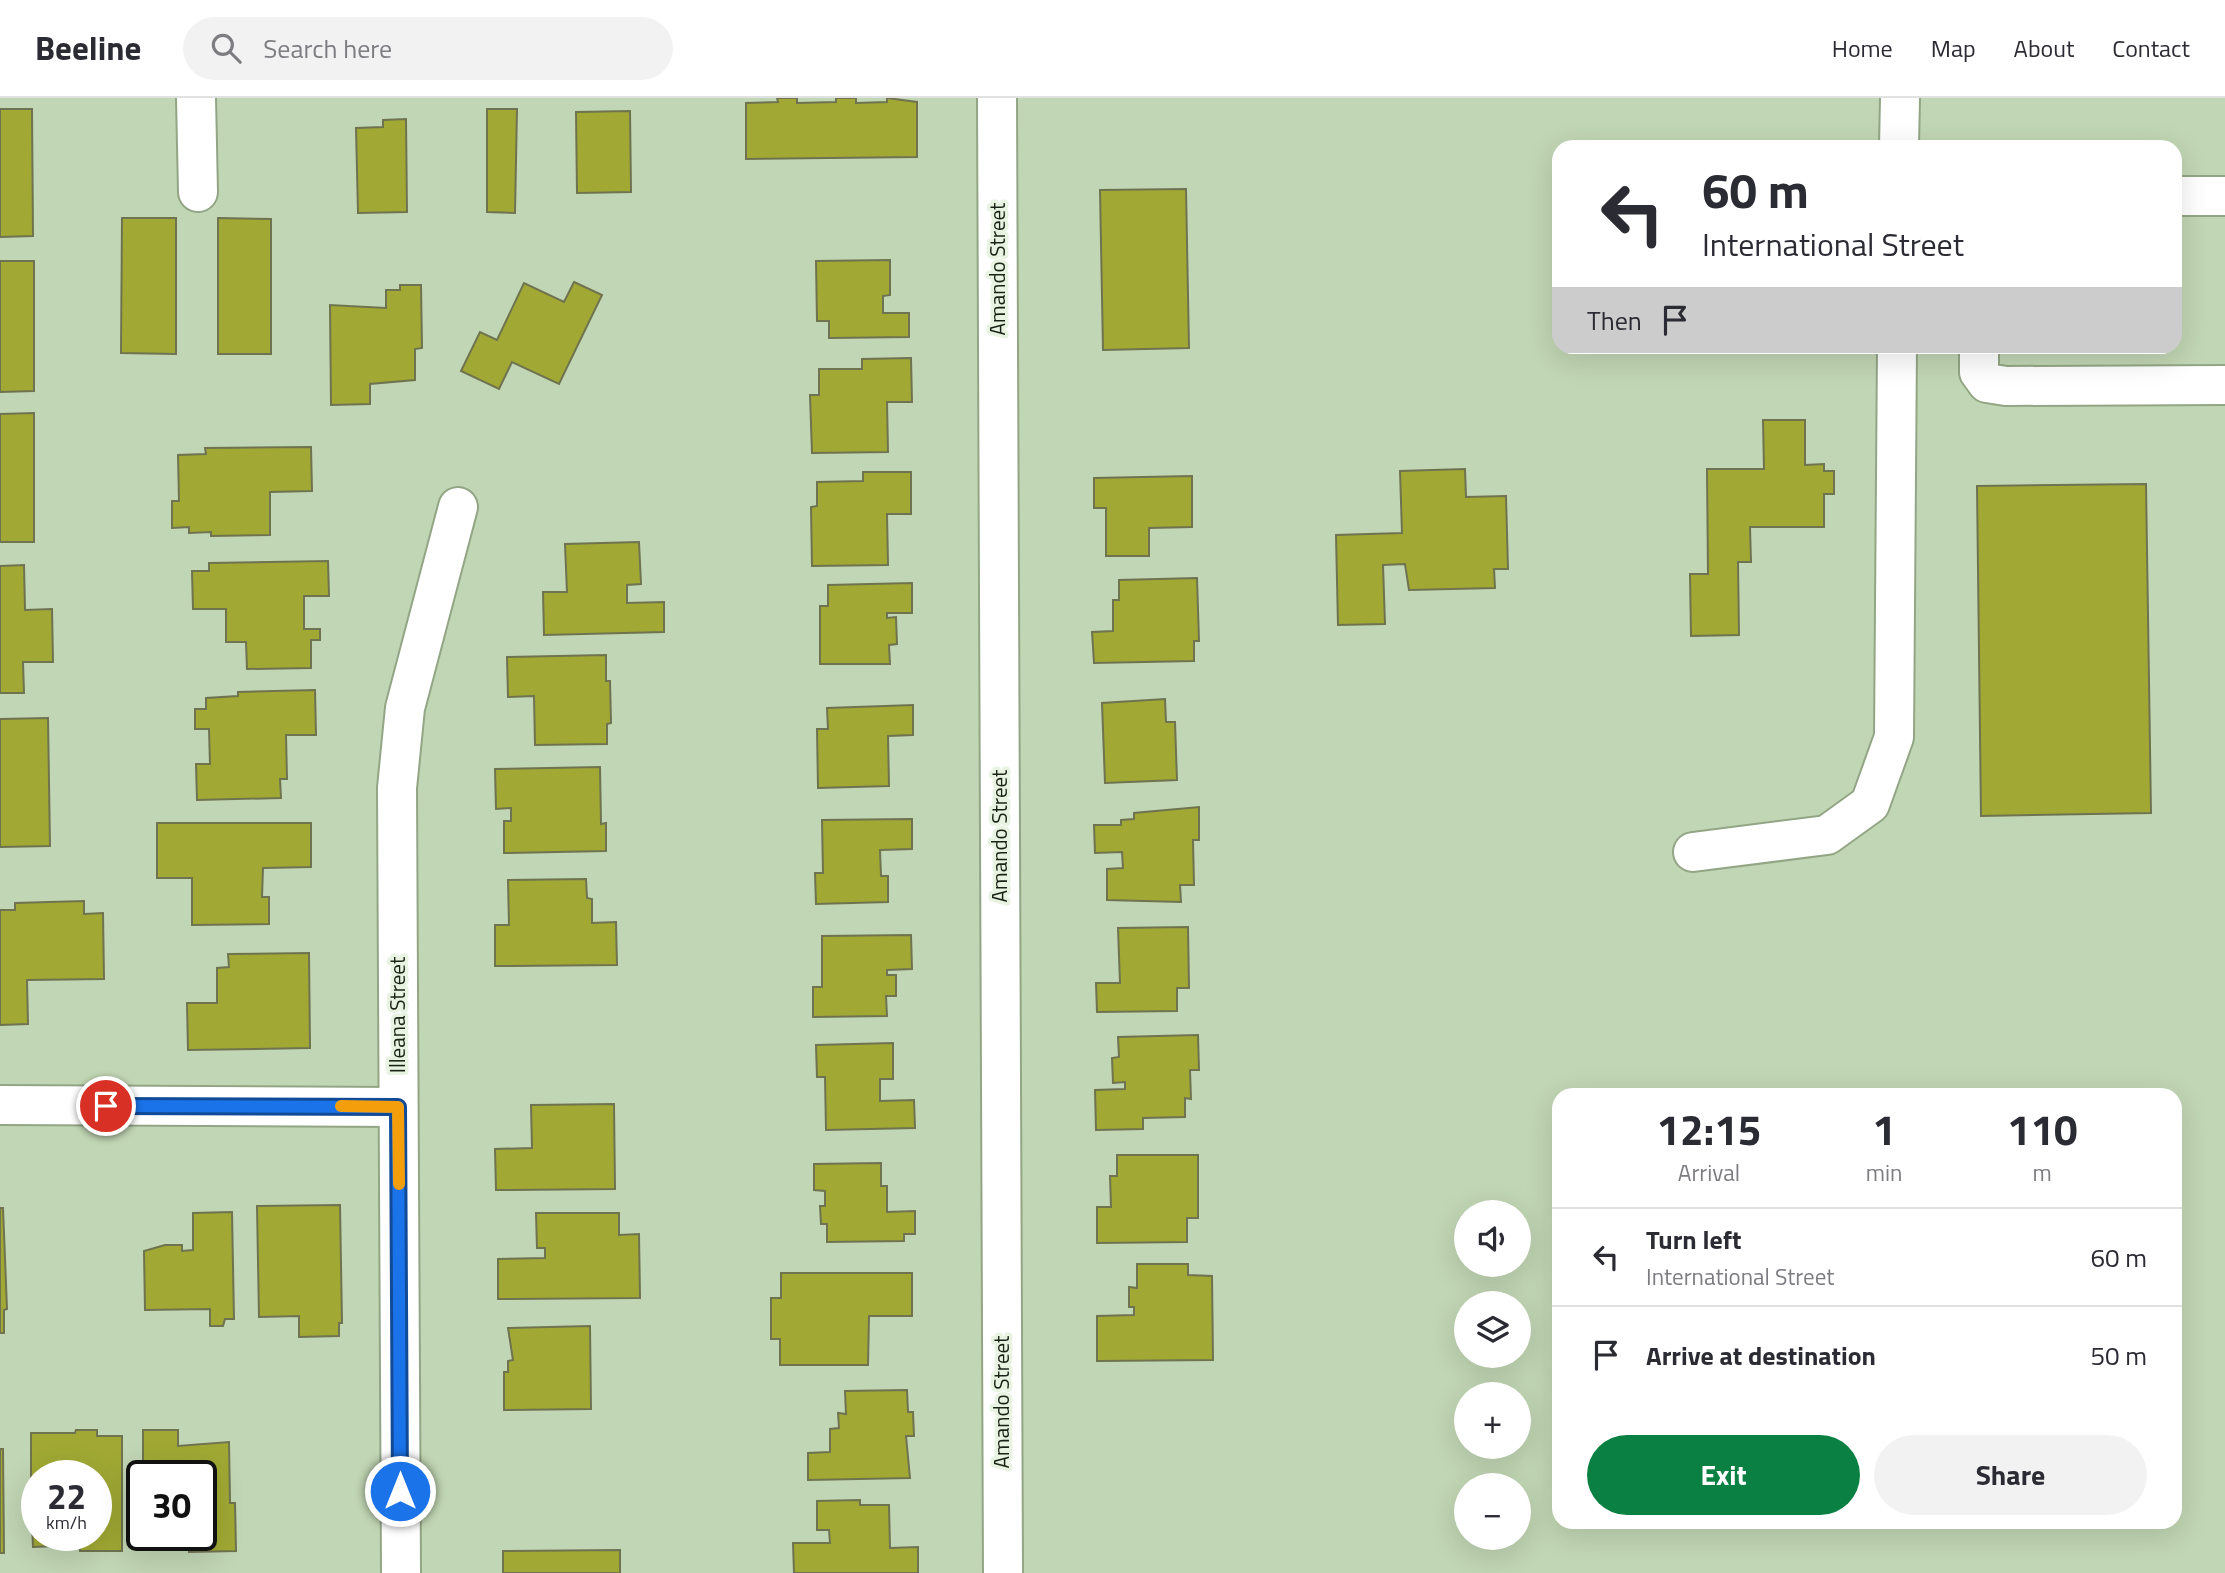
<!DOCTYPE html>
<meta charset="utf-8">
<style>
body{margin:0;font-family:"Titillium Web",sans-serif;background:#f2f2f3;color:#2b2b33;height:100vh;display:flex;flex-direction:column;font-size:26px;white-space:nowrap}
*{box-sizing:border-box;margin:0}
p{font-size:23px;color:#7c7c81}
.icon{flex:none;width:38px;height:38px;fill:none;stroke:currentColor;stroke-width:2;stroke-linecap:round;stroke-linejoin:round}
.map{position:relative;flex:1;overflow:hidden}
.sheet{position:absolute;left:1552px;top:990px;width:630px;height:441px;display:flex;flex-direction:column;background:#fff;border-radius:21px;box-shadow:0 7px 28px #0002}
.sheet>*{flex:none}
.guide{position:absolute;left:1552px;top:42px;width:630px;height:214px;border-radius:21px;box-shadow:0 7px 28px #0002;background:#fff;color:#2b2b33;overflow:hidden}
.tools{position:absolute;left:1454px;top:1102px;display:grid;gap:14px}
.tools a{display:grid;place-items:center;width:77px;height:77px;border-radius:50%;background:#fff;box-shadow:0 7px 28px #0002;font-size:35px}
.speed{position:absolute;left:21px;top:1362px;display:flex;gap:14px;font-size:35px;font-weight:700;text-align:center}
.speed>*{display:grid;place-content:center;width:91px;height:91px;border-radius:50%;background:#fff;box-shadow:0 7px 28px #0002;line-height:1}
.speed small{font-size:18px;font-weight:400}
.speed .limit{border:4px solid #111;border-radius:10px;background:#fff;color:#111}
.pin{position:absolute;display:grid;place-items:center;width:60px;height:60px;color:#fff;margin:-30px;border:4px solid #fff;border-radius:50%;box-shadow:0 2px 7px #0007}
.me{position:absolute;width:77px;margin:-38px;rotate:0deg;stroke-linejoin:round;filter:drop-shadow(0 0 5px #0008)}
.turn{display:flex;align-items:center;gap:24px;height:147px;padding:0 35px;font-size:32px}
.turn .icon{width:91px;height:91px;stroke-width:2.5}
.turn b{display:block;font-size:49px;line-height:60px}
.then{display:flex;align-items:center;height:66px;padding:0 35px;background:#0003;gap:14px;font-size:26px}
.eta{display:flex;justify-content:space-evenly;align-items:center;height:119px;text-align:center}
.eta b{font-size:42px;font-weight:700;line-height:49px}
.cta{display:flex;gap:14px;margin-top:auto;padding:14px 35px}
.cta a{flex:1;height:80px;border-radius:42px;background:#0b8043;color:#fff;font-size:28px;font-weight:700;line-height:80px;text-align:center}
.cta a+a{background:#f2f2f3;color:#2b2b33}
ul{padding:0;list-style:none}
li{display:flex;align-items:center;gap:21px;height:98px;padding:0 35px;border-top:2px solid #e1e1e2}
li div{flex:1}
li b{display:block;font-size:26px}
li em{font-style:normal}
header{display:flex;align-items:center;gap:42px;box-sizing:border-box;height:98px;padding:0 35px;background:#fff;border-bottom:2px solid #e1e1e2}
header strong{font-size:33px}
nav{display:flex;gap:38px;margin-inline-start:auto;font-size:24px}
.search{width:490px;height:63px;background:#f2f2f3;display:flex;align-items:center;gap:18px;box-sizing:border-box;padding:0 24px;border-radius:38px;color:#7c7c81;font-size:26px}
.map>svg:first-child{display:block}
.building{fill:#a1a934;stroke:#6f734f;stroke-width:2}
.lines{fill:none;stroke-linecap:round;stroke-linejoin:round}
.minor-casing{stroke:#92a685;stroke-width:42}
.minor{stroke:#fff;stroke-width:38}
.route-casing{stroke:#114b97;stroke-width:18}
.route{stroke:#1a73e8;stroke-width:12}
.slow{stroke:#f59e0b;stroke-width:12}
.labels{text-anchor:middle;stroke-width:7;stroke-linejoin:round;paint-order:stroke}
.street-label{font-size:21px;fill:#1a2115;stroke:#e8f3e2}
</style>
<header>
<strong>Beeline</strong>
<div class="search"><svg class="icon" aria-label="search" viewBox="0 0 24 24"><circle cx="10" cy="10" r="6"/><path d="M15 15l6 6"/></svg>Search here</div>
<nav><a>Home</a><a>Map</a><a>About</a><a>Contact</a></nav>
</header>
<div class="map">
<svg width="2225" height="1475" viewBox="0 0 2225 1475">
<rect width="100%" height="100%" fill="#c1d6b4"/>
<g class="building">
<path d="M777 0H797V5L836 4V0H856V5L887 4V0L917 4V59L746 61V5L778 4Z"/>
<path d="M0 11H32L33 138 0 139Z"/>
<path d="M487 11H517L515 115 487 114Z"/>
<path d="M630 13 631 94 577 95 576 14Z"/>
<path d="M406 21 407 114 358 115 356 30 383 29V22Z"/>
<path d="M1186 91 1189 250 1103 252 1100 92Z"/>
<path d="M122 120H176V256L121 255Z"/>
<path d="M218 120 271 121V256H218Z"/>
<path d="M890 162V197L883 198V215H909V239L829 240V223H817L816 163Z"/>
<path d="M0 163H34V293L0 294Z"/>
<path d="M574 184 602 197 559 286 512 264 499 291 461 273 480 234 497 242 524 185 564 204Z"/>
<path d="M400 187H421L422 250 415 251V282L370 286V306L331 307 330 207 386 210V192H400Z"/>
<path d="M911 260 912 304H887L888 354 812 355 810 297H819V271H862V261Z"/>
<path d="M34 315V444H0V316Z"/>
<path d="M1763 322H1805V367L1824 366V373H1834V396H1824V429H1750L1751 464H1738L1739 537 1691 538 1690 476H1708L1707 371H1764Z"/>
<path d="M311 349 312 393 270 394V437L211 438V434L189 435V429L172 430V403H179L178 357 206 356 205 350Z"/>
<path d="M1465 371 1466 399 1506 398 1508 471H1494L1495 490 1409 492 1405 466 1383 467 1385 526 1338 527 1336 437 1402 435 1400 373Z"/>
<path d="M863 374H911V416H887L888 467 812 468 811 409 817 408V384L863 383Z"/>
<path d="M1192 378V429L1149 430V458H1106V410H1094V380Z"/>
<path d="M2146 386 2151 715 1981 718 1977 388Z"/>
<path d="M639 444 641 486 627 487V505L664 504V534L544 537 543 494H567L565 446Z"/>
<path d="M328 463 329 498H304V531H320V542H311V570L247 571 246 544H226V511H193L192 473H209V465Z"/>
<path d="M24 467 25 512 52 511 53 564H23L24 595H0V468Z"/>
<path d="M1197 480 1199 543H1194V563L1094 565 1092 534 1113 533V502H1119V482Z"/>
<path d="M912 485V515H887V520L896 519 897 546 889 547 890 566H820V508H828V487Z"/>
<path d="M606 557V583H610L611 625 607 626V646L535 647 534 598 508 599 507 559Z"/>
<path d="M315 592 316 637H286L287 681H280L281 700 197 702 196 666H210L209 631H195V611H206V600L238 598V594Z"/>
<path d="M1165 601 1166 624H1175L1177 682 1105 685 1102 605Z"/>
<path d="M913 607V637L888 638 889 688 818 690 817 631H828L827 610Z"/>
<path d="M48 620 50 748 0 749V621Z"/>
<path d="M600 669 601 726 606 725V753L504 755V723H511V710L496 711 495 671Z"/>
<path d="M1199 709V742H1193L1194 787H1180L1181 804 1107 802V771L1123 770 1122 754 1095 755 1094 727H1121V722L1134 721V715Z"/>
<path d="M912 721V751L880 752 881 778H888V804L816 806 815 775H823L822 722Z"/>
<path d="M157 725H311V769L263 770 262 799H269V826L192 827V780H157Z"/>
<path d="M586 781 587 800 592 801V825L616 824 617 867 495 868V827H509L508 782Z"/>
<path d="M84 803V816L103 815 104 881 27 882 28 926 0 927V812H15V805Z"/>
<path d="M1188 829 1189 890H1177V913L1097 914 1096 885H1120L1118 830Z"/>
<path d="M911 837 912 871 887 872V877H896V898H886L887 918 813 919V889H822V838Z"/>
<path d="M309 855 310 950 188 952 187 905H217V870L229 869 228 856Z"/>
<path d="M1198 937 1199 972H1190L1191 1001 1185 1000V1019L1143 1020V1031L1096 1032 1095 992 1125 991V984L1113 985 1112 960 1119 959 1118 939Z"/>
<path d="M893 945V981H880V1003L914 1002 915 1030 826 1032 825 979H817L816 947Z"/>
<path d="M614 1006 615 1091 496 1092 495 1051 532 1050 531 1007Z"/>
<path d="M1117 1057H1198V1120H1187V1144L1097 1145V1109H1111L1110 1078H1117Z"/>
<path d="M881 1065V1088H887V1114L915 1113V1136H904V1143L827 1144V1126H821L820 1108H825V1093L814 1092V1066Z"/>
<path d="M340 1107 342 1225H339V1238L299 1239V1218L259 1219 257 1108Z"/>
<path d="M0 1110H3L7 1211 4 1212V1235H0Z"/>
<path d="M232 1114 234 1221H225L223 1228H210V1211L145 1212 144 1153 165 1147H182V1153L193 1152V1115Z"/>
<path d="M536 1115H619V1137L639 1136 640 1200 498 1201V1161L545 1160V1150H537Z"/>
<path d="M1137 1166H1188V1177L1212 1178 1213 1262 1097 1263V1218L1134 1217V1209H1129V1189L1137 1190Z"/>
<path d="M781 1175H912V1218H869L868 1267H780V1241H771V1200H781Z"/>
<path d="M590 1228 591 1311 504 1312V1274H508V1263L513 1262 508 1230Z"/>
<path d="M907 1292 908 1314H913L914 1338H906L910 1380 808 1382V1355L830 1354V1331L839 1330 838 1315 846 1316 845 1293Z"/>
<path d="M76 1332H97V1338H122V1453H80V1447L33 1449 32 1426H37V1437H96V1377H37V1411H31V1335H75Z"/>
<path d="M143 1332H178V1348L229 1344 230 1405H235L236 1453 189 1454 190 1437H201V1377H143Z"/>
<path d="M0 1351H3L4 1455H0Z"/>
<path d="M860 1402V1407H889L890 1450 918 1449V1475H794L793 1445H830L829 1432H817V1403Z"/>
<path d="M620 1452V1475H503V1453Z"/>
</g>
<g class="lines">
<g class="minor-casing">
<g id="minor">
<path d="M196 0 198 94"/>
<path d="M997 0 1003 1475"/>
<path d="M1899 49 1900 0"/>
<path d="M2175 98H2225"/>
<path d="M1979 248V274L1987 285 2006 288 2225 287"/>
<path d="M1693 754 1827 737 1870 706 1894 639 1897 248"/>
<path d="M0 1007 398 1009"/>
<path d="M401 1475 397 690 405 610 458 409"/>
</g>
</g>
<use href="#minor" class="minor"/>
</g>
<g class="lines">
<g class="route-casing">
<path id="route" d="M106 1008 398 1009 400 1393"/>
</g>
<use href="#route" class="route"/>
<path class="slow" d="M341 1008 398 1009 399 1086"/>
</g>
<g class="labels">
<g class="street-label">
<text transform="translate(998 171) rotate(-90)" y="7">Amando Street</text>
<text transform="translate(1000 738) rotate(-90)" y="7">Amando Street</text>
<text transform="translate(398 917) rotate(-90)" y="7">Illeana Street</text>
<text transform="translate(1002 1304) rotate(-90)" y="7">Amando Street</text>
</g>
</g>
</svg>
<div class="tools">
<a><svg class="icon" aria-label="sound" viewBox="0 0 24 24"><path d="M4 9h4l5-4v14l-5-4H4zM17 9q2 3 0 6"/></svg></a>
<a><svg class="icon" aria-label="layers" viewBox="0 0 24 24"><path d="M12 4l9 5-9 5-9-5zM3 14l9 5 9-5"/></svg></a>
<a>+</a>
<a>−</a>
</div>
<div class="speed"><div>22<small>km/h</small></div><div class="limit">30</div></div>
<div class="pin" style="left:106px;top:1008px;background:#d93025"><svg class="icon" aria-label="arrive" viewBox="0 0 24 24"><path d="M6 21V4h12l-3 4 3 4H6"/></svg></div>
<svg class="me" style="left:400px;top:1393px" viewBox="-20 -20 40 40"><circle r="17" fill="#1a73e8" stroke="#fff" stroke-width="3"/><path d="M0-11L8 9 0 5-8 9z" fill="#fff"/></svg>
<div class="guide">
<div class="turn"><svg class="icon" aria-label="left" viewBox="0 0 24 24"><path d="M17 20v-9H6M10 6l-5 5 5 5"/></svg><div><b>60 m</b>International Street</div></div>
<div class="then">Then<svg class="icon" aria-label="arrive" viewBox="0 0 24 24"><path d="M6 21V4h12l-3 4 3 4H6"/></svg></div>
</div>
<section class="sheet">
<div class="eta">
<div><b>12:15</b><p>Arrival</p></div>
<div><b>1</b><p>min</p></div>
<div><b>110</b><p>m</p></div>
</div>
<ul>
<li><svg class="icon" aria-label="left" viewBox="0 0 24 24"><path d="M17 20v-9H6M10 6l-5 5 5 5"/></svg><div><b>Turn left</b><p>International Street</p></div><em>60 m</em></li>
<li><svg class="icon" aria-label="arrive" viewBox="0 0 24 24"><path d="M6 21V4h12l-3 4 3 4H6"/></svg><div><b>Arrive at destination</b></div><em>50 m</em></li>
</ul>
<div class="cta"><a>Exit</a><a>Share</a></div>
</section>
</div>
